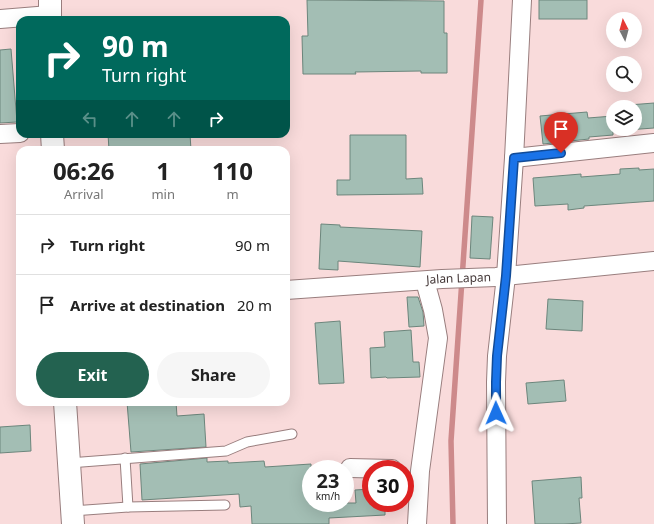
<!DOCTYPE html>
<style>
body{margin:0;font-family:"Noto Sans",sans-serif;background:#f6f6f6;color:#222;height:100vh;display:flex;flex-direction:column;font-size:15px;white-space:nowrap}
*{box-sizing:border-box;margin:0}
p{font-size:13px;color:#767676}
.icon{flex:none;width:22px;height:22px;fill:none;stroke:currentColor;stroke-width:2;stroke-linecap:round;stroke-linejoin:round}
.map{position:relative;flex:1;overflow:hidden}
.details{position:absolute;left:16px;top:146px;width:274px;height:260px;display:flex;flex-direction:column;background:#fff;border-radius:12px;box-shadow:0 4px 16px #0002}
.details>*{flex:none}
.top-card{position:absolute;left:16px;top:16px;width:274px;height:122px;border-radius:12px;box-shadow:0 4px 16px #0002;background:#00695c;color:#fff;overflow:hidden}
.needle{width:26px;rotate:354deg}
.controls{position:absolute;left:606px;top:12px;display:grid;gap:8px}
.controls a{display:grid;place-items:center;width:36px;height:36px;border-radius:50%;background:#fff;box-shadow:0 4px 16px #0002;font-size:20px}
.speed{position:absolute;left:302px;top:460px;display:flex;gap:8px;font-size:20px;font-weight:700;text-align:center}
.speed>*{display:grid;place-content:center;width:52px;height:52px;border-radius:50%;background:#fff;box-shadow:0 4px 16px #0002;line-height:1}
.speed small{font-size:10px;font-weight:400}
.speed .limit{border:6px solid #d22;background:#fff;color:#111}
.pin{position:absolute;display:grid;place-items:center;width:34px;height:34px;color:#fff;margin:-41px -17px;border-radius:50% 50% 50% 0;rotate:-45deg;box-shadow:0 0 4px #0007}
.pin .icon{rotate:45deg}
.me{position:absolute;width:44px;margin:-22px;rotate:359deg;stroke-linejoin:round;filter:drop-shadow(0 0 3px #0008)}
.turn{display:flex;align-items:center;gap:14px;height:84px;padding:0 20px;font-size:18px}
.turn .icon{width:52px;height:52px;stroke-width:2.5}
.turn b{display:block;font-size:28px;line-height:34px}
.lanes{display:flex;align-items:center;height:38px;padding:0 20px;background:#0003;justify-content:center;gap:20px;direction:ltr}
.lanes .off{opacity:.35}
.eta{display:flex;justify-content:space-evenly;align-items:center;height:68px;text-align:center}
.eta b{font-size:24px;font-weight:700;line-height:28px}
.primary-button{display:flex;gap:8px;margin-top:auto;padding:8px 20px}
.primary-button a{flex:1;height:46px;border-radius:24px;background:#236250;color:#fff;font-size:16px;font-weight:700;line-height:46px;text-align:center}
.primary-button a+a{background:#f6f6f6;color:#222}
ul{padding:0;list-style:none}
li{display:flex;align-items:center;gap:12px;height:60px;padding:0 20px;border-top:1px solid #e0e0e0}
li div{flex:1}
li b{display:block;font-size:15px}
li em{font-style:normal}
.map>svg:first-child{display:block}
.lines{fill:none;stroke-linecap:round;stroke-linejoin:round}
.stream{stroke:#cd8a8b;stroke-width:5.5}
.building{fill:#a3beb4;stroke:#6c867c}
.lane-casing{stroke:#997e7e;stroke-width:11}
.street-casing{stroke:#997e7e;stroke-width:20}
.secondary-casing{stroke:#997e7e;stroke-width:24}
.lane{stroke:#fff;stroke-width:9}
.street{stroke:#fff;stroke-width:18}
.secondary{stroke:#fff;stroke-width:22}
.route-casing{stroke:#114b97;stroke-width:10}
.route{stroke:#1a73e8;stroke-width:7}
.labels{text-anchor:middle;stroke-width:3;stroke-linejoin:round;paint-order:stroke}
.street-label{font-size:12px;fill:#433737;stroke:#f9dbdb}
</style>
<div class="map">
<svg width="654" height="524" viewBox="0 0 654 524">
<rect width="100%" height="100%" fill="#f9dbdb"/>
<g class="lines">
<path class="stream" d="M453 524 451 441 481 0"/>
</g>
<g class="building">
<path d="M307 0 444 1V33H447V73H421V71L355 72 356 74H303L302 36H308Z"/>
<rect x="539" y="0" width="48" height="19"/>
<path d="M11 49 17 122 0 123V50Z"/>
<path d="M654 103V128L613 131V135L589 137V139L543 144 540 116 587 112 588 118 613 116V129H635V107H616V106Z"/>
<path d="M108 134H190L191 150H109Z"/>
<path d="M350 135H406V179L422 178 423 194 337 195V180H350Z"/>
<path d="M639 168V170L654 169V201L584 206V208L568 210V204L535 206 533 178 581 174V177L620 174V169Z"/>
<path d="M472 216 493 217 490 259 470 258Z"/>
<path d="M321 224 340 225V227L422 231 420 267 338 261V270L319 269Z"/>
<path d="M407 297H418L423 312 424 326 409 327Z"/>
<path d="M548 299 583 301 582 331 546 329Z"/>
<path d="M340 321 344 383 319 384 315 323Z"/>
<path d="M411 330 413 362H419L420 377 387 378 386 377 371 378 370 348 385 347 384 332Z"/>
<path d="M564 380 566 401 528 404 526 383Z"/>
<path d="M127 402H176L177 416 204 414 206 447 131 452Z"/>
<path d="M30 425 31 451 0 453V427Z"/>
<path d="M207 458V462L228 461V463L264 461 265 467 311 464V503H356L355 490 371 489V503H385V515L329 518V524H252L251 506 240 507 239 494 142 500 140 464Z"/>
<path d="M581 477 582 498H579L581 523 564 524H535L532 481Z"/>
</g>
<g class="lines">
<g class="lane-casing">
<g id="lane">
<path d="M125 458 128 507"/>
<path d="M69 463 226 451 247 442 292 434"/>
<path d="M72 511 128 507 225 505"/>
</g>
</g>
<g class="street-casing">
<g id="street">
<path d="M0 19 50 15"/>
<path d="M0 134 20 133"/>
<path d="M514 158 654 143"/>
<path id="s1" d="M286 290 442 279 496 277 654 261"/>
<path d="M350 468 392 469"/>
<path d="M417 524 420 471 438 338 433 310 425 281"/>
<path d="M497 524 496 382 497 356 506 276 514 158 522 0"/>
</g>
</g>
<g class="secondary-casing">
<g id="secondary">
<path d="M50 0V20"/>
<path d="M52 134 53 150"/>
<path d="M65 402 73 524"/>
</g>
</g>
<use href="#lane" class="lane"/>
<use href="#street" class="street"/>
<use href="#secondary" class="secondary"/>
</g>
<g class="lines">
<g class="route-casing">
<path id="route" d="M496 413V382L497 356 506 276 514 158 561 153"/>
</g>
<use href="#route" class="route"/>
</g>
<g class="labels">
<g class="street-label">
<text dy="4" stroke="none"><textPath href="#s1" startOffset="173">Jalan Lapan</textPath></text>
</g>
</g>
</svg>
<div class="controls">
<a><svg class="needle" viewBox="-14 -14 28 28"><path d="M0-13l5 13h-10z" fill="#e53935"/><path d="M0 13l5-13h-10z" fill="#767676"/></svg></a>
<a><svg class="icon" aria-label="search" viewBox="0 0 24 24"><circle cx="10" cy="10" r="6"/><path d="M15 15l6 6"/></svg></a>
<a><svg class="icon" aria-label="layers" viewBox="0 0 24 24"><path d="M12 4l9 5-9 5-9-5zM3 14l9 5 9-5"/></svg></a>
</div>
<div class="speed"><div>23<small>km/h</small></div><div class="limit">30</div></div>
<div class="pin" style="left:561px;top:153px;background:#d93025"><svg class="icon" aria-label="arrive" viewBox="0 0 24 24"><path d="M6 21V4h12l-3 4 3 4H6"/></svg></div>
<svg class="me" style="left:496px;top:413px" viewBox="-20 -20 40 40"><path d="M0-17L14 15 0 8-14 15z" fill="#1a73e8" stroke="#fff" stroke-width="4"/></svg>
<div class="top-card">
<div class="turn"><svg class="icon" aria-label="right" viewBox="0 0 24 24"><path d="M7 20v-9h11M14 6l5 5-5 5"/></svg><div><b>90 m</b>Turn right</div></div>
<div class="lanes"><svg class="icon off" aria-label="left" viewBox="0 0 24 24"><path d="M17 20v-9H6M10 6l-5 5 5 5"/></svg><svg class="icon off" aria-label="ahead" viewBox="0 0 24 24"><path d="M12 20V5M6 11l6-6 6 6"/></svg><svg class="icon off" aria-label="ahead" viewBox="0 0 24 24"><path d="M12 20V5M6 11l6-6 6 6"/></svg><svg class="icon" aria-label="right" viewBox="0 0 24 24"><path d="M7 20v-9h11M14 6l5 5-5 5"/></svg></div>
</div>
<section class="details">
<div class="eta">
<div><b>06:26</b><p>Arrival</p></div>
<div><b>1</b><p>min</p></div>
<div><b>110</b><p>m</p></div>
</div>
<ul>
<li><svg class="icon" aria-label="right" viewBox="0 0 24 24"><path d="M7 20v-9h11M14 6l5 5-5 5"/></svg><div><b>Turn right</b></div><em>90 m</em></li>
<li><svg class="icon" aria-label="arrive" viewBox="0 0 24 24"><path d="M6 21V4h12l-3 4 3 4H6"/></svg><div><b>Arrive at destination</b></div><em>20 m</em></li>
</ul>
<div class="primary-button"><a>Exit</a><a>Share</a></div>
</section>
</div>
